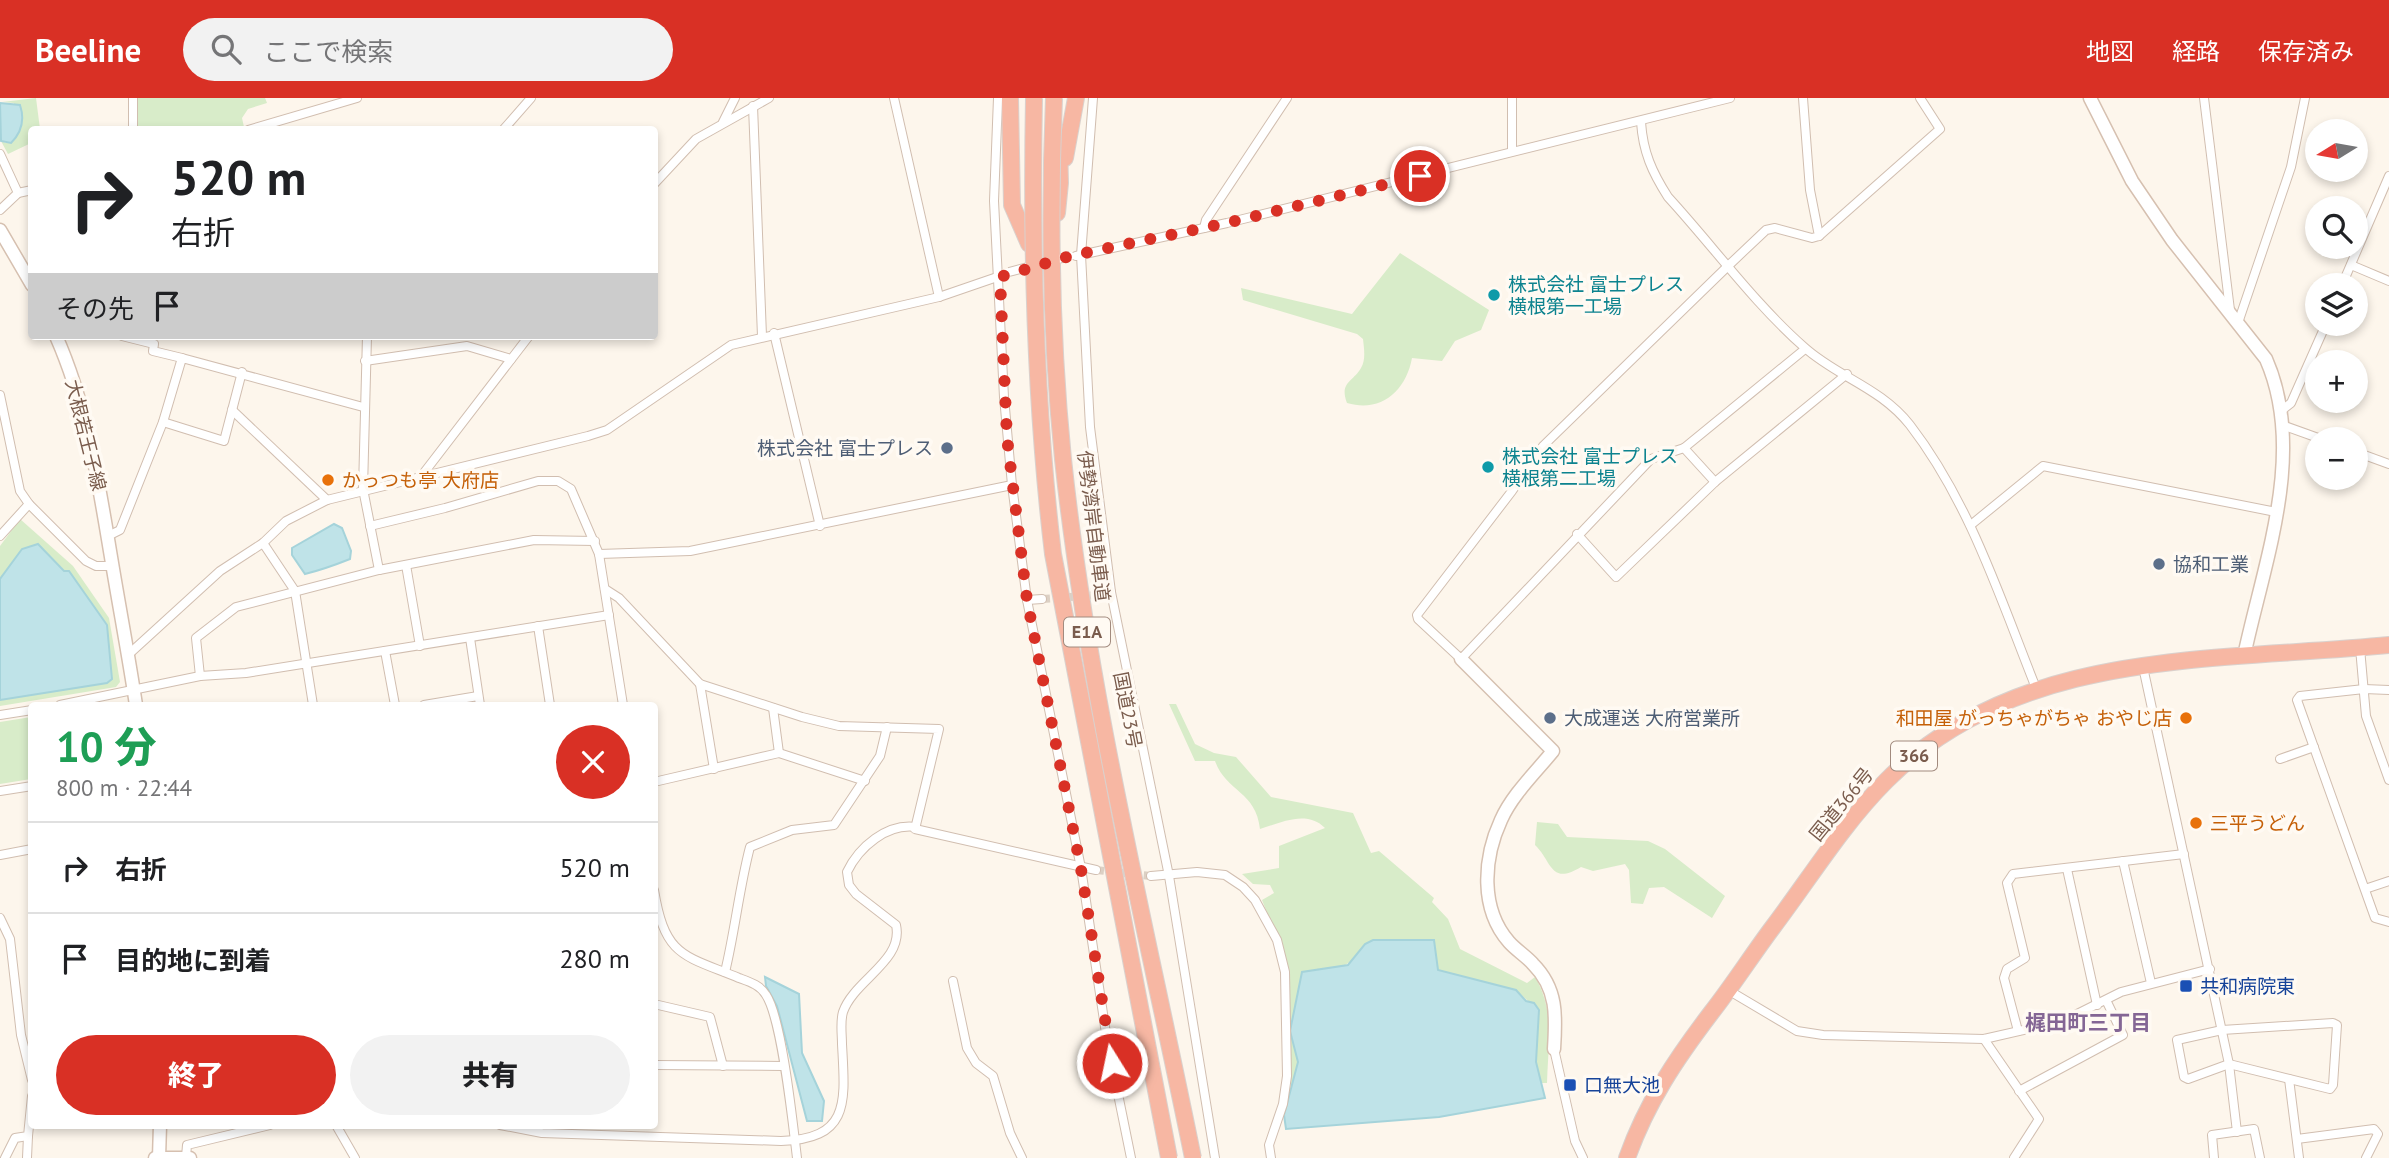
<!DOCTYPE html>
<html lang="ja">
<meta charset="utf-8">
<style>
body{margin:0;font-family:"PT Sans","Noto Sans JP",sans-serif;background:#f2f2f2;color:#202124;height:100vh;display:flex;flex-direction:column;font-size:26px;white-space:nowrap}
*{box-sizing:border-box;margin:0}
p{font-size:23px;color:#757577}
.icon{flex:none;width:38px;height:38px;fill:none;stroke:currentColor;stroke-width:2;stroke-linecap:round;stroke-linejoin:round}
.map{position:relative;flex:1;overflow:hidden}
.sheet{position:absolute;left:28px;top:604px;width:630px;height:427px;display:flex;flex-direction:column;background:#fff;border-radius:7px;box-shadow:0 4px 10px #0003}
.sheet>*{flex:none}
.banner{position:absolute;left:28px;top:28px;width:630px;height:214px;border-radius:7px;box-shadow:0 4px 10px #0003;background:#fff;color:#202124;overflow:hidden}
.needle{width:46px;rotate:259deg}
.fabs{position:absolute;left:2305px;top:21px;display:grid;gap:14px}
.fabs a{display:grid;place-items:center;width:63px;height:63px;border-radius:50%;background:#fff;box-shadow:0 4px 10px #0003;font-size:35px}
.pin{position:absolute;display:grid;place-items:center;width:60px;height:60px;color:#fff;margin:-30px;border:4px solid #fff;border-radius:50%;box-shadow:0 2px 7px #0007}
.me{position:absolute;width:77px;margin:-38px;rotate:350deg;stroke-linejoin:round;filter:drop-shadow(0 0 5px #0008)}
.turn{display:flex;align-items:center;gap:24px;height:147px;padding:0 28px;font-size:32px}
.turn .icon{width:91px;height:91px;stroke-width:2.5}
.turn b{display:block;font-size:49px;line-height:60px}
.then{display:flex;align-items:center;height:66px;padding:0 28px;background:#0003;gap:14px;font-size:26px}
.round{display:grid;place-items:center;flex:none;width:74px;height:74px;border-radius:37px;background:#f2f2f2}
.overview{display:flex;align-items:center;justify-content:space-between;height:119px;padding:0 28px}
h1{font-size:42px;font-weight:800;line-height:52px;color:#1e9e55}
.cta{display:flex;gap:14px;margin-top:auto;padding:14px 28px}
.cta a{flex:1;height:80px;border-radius:42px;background:#d93025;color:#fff;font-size:28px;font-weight:800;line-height:80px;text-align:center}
.cta a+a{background:#f2f2f2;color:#202124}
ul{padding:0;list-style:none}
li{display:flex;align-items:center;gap:21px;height:91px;padding:0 28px;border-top:2px solid #e0e0e0}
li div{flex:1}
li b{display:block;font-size:26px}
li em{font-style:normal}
header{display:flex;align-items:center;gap:42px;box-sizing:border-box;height:98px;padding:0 35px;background:#d93025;color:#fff}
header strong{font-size:33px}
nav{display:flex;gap:38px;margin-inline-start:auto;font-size:24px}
.search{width:490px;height:63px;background:#f2f2f2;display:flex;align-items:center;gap:18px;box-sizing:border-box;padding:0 24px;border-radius:38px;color:#757577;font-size:26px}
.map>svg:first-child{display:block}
.green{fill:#d8ecc9}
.water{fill:#bfe3e8;stroke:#a5d3da;stroke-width:2}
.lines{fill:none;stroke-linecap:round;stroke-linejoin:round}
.street-tunnel{stroke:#dcd0c4;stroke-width:8;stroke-dasharray:8 4;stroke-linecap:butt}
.street-casing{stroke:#d1beb0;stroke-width:10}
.secondary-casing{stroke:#d6c0b0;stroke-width:15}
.highway-casing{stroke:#dad1cd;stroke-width:18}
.street{stroke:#fff;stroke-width:8}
.secondary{stroke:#fff;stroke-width:12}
.highway{stroke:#f7b7a3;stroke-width:16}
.street-bridge-casing{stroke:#d1beb0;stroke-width:10;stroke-linecap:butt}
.highway-bridge-casing{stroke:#dad1cd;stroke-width:18;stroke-linecap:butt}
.street-bridge{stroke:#fff;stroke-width:8}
.highway-bridge{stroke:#f7b7a3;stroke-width:16}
.route{stroke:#d93025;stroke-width:12;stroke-dasharray:0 21.6}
.culture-dot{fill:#0f9aa8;stroke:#fffaf3;stroke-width:2.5}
.service-dot{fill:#5c6f8a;stroke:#fffaf3;stroke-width:2.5}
.food-dot{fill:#e8710a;stroke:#fffaf3;stroke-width:2.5}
.transit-dot{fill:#1a4fb4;stroke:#fffaf3;stroke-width:2.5}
.labels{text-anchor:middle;stroke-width:7;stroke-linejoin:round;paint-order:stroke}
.shield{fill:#fffaf3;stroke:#a28b7f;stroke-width:2}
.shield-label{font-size:18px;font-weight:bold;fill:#7a5c4d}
.culture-label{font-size:19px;fill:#0d838f;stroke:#fffaf3;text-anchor:start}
.street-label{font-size:19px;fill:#7a5c4d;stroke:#fffaf3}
.service-label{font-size:19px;fill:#4e5e75;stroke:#fffaf3;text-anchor:start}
.food-label{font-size:19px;fill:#c56008;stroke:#fffaf3;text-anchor:start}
.transit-label{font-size:19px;fill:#164399;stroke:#fffaf3;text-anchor:start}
.neighbourhood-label{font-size:21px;font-weight:bold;fill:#846695;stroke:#fffaf3}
</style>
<header>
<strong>Beeline</strong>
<div class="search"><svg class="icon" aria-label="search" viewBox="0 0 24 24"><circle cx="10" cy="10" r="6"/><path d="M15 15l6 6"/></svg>ここで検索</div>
<nav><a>地図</a><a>経路</a><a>保存済み</a></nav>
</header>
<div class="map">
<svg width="2389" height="1060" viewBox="0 0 2389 1060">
<rect width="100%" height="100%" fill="#fdf6ec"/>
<g class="green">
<path d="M36 0 40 31 32 32 31 50 29 46 8 56 1 43 6 45 14 5 2 4Z"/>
<path d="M138 0H265L267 5 248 11 242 20 244 29 235 31 138 32Z"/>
<path d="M1400 155 1489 212 1481 232 1455 243 1442 263 1412 260C1406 293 1381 315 1347 305 1339 284 1353 284 1361 270 1366 261 1364 251 1363 241L1357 236 1243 202 1241 190 1352 216Z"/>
<path d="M20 421 73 468 109 520 120 584 116 589 0 608V448Z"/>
<path d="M1169 606H1176L1195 646 1214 655 1236 659 1271 699 1353 715 1371 755 1379 753 1434 800 1432 804 1448 821 1460 851 1527 885 1535 879C1555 912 1548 948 1547 985H1541L1536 964 1539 913 1516 892 1360 852C1348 874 1325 872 1302 875L1290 933 1298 964 1291 996 1287 866 1262 802 1274 795 1270 787 1253 786 1242 776 1279 770V748L1325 730C1307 711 1280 725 1260 731 1256 693 1226 694 1215 663H1195Z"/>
<path d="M31 619V681L0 686V624Z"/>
<path d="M1537 724 1558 726 1567 739 1648 743 1665 751 1725 798 1712 820 1664 789 1649 790 1643 806 1631 805 1629 772 1625 766 1593 773 1581 769C1550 788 1552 763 1535 747Z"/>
</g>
<g class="water">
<path d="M0 5 20 7C25 22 22 34 11 45L1 43Z"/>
<path d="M334 426 342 430 351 453 350 461C335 467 321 472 305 476L292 457V450Z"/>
<path d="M38 446 64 473H69L107 527 112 581 107 585 0 602V481L22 451Z"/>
<path d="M1373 842H1434L1438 872 1516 892 1526 903 1534 905 1539 912 1536 964 1545 1000 1439 1019 1286 1031 1284 1017 1298 964 1290 933 1302 874 1348 867 1365 846Z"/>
<path d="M765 879 799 896 802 955 824 1003 822 1023H807L777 908 766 888Z"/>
</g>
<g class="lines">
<g class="street-tunnel">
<path d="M1042 501 1097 497"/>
<path d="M1096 772 1151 778"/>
</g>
<g class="street-casing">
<g id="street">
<path d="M133 0V32"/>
<path d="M894 0 939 199"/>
<path d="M998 0 994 103 1004 299 1012 387 1027 502 1081 770 1107 942 1131 1060"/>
<path d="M1093 0 1081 157 1090 329 1111 494 1169 778 1215 1060"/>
<path d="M1803 0 1810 92 1819 138 1812 140 1775 130 1766 132 1729 167 1543 348 1512 393 1417 517 1418 521 1461 561 1651 361 1684 350 1805 251"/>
<path d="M2204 0 2230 212"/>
<path d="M753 8 762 238"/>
<path d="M723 24 735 0"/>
<path d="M1641 24C1643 54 1652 74 1668 99 1713 148 1754 205 1804 249 1837 279 1880 289 1910 327 1970 405 2000 500 2036 590"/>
<path d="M248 32 357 0"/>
<path d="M503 32 531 0"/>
<path d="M1512 52V0"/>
<path d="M0 56 18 95 0 112"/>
<path d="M654 86 696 41 769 0"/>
<path d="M18 95 32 92"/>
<path d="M1204 130 1206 122 1287 0"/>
<path d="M1819 138 1940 31 1920 0"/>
<path d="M1076 158 1227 125 1730 0"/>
<path d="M2351 167 2389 183"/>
<path d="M2342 187 2389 78"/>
<path d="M2238 225 2291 69 2305 0"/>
<path d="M774 235 820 428"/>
<path d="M122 238 154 246 153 253 182 260"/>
<path d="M367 238 363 391 379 472"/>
<path d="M365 263 467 248 511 261"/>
<path d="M0 297 20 393 29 406 86 463 96 468H113"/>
<path d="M232 312 327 402"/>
<path d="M2282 312 2291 305 2326 226"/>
<path d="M163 324 224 343 242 274"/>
<path d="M2282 327 2321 341"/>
<path d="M1684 350 1715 384"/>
<path d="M2356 354 2389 366"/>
<path d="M423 376 529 238"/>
<path d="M1972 426 2043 368 2276 414"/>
<path d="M370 428 445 410 538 383H558L571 391 599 456 623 607"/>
<path d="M1577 436 1616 479 1715 384 1847 276"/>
<path d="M0 438 29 406"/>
<path d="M108 438 120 432 163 324 182 260 363 309"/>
<path d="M263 445 295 493 313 607"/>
<path d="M599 456 690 453 1012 387"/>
<path d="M406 467 420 548"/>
<path d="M605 491 619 500 700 586 802 619 839 628 939 631 915 731 1096 772"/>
<path d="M1097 497 1111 494"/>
<path d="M1027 502 1042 501"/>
<path d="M538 528 550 607"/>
<path d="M470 540 480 607"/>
<path d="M2360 550 2366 618 2389 682"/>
<path d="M385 553 395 607"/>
<path d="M129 556 220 473 263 445 286 423 327 402 588 338 607 332 731 247 939 199 1003 177"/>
<path d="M2143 569 2229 966 2237 1034"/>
<path d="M200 578 196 540 236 509 379 472 534 442 595 443"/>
<path d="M700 586 714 671"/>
<path d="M2389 592 2364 591 2300 598 2297 602 2375 820 2389 824"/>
<path d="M60 607 200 578 246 575 609 517"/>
<path d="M424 607 478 598"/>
<path d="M773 610 779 655"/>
<path d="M0 617 32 612"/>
<path d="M2280 661 2314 649"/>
<path d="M654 684 779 655 865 683"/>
<path d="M0 693 32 688"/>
<path d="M0 757 32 751"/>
<path d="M2123 763 2151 885"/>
<path d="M2067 771 2097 907"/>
<path d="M1151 778 1197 774 1225 777 1243 789 1255 802 1277 842 1285 874 1287 978 1283 1006 1269 1047 1271 1060"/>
<path d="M2365 791 2389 783"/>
<path d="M654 792C665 859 683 857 739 880 750 884 760 887 766 897 782 921 793 1027 797 1060"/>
<path d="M0 820 10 841 21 937 32 982"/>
<path d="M725 874C735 833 739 791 750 749L792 732 834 727 880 658 887 629"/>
<path d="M953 883 967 950 976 965 993 978 1010 1035 1022 1060"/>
<path d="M1728 892 1797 933 1823 937 1984 941 2063 923 2121 894 2210 871"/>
<path d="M654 906 710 919 723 968"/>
<path d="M2333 925 2337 927 2333 987 2330 991 2229 966 2188 981 2184 979 2177 942 2222 932Z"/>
<path d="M2018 933 2004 880 2007 871 2025 860 2007 785 2013 776 2184 756"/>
<path d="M1984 941 2039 1021 2014 1060"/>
<path d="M1554 951 1575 1043 1583 1060"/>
<path d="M654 967 783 968"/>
<path d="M2289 981 2299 1060"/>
<path d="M2019 993 2123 937 2106 902"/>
<path d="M336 1027 355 1060"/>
<path d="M500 1027 542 1035 781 1043C851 1041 845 1003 842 946 842 936 840 924 843 914 854 882 904 863 896 827L856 796 849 787 847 774C859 749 887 725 916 729"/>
<path d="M2297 1041 2374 1031 2378 1036 2366 1060"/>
<path d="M186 1059 187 1047 270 1027"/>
<path d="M5 1060 15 1040 28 1038 32 998"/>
<path d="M27 1060 28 1038"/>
<path d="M2214 1060 2212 1037 2254 1031 2260 1060"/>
</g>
</g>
<g class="secondary-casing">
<g id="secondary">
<path d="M2090 0 2132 83 2172 142 2266 261C2307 354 2264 464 2244 558"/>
<path d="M0 132 32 187"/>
<path d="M56 238C88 310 99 388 112 465 120 513 129 560 136 607"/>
<path d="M1461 561 1553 653C1535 675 1512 697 1501 722 1483 761 1480 811 1509 844 1516 852 1526 858 1533 866 1558 891 1556 919 1554 951"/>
<path d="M155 1060H190"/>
<path d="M159 1060 160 1027"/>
</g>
</g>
<g class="highway-casing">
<g id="highway">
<path d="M1010 0 1012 107 1029 146"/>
<path d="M1065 60 1076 0"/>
<path d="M1057 115 1060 85 1059 43"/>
<path d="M1627 1060C1647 1004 1676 961 1711 915 1733 887 1752 857 1773 829 1810 780 1843 726 1886 683 2019 549 2216 564 2389 547"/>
</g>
</g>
<use href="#street" class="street"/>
<use href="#secondary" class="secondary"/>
<use href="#highway" class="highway"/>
<g class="street-bridge-casing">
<path id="street-bridge" d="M1009 174 1070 158"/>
</g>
<g class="highway-bridge-casing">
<g id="highway-bridge">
<path d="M1034 0C1031 153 1035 304 1053 456L1169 1060"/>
<path d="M1054 0C1049 120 1051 241 1063 361 1088 597 1146 828 1193 1060"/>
</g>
</g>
<use href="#street-bridge" class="street-bridge"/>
<use href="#highway-bridge" class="highway-bridge"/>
</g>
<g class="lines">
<path class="route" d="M1112 965 1081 771 1027 502 1007 340 1000 179 1070 158 1227 125 1420 78"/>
</g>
<g class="culture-dot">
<circle cx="1494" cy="197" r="7"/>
<circle cx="1488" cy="369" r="7"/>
</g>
<g class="service-dot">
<circle cx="947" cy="350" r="7"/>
<circle cx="2159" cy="466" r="7"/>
<circle cx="1550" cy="620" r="7"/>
</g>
<g class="food-dot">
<circle cx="328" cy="382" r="7"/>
<circle cx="2186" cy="620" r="7"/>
<circle cx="2196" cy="725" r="7"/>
</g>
<g class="transit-dot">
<rect x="2179" y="881" width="14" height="14" rx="3.5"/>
<rect x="1563" y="980" width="14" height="14" rx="3.5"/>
</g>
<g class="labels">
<g class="shield">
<rect x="1064" y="519.5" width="46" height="29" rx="5"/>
<rect x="1891" y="643.5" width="46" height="29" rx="5"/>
</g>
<g class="shield-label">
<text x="1087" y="540">E1A</text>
<text x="1914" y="664">366</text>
</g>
<g class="culture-label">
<text x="1508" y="193">株式会社 富士プレス<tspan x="1508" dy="22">横根第一工場</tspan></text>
<text x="1502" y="365">株式会社 富士プレス<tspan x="1502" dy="22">横根第二工場</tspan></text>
</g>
<g class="street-label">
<text transform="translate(86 337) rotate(76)" y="7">大根若王子線</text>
<text transform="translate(1094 428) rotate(83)" y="7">伊勢湾岸自動車道</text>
<text transform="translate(1128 612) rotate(79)" y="7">国道23号</text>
<text transform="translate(1841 706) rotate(-51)" y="7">国道366号</text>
</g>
<g class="service-label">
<text x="933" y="357" text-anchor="end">株式会社 富士プレス</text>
<text x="2173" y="473">協和工業</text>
<text x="1564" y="627">大成運送 大府営業所</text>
</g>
<g class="food-label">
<text x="342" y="389">かっつも亭 大府店</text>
<text x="2172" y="627" text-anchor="end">和田屋 がっちゃがちゃ おやじ店</text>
<text x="2210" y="732">三平うどん</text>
</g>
<g class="transit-label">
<text x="2200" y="895">共和病院東</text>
<text x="1584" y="994">口無大池</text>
</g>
<g class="neighbourhood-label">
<text x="2088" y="932">梶田町三丁目</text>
</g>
</g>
</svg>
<div class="fabs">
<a><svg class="needle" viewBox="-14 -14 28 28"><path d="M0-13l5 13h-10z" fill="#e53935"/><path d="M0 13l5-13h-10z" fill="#757577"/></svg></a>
<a><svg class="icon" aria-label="search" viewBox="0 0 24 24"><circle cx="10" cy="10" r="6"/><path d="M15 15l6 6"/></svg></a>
<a><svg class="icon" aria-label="layers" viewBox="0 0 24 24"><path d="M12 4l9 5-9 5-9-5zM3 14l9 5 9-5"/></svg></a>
<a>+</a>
<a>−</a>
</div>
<div class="pin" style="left:1420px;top:78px;background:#d93025"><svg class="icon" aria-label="arrive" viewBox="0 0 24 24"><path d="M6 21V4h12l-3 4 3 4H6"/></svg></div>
<svg class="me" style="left:1112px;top:965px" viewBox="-20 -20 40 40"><circle r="17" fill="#d93025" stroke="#fff" stroke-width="3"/><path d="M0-11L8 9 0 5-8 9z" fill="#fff"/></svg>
<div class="banner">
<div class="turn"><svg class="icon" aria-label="right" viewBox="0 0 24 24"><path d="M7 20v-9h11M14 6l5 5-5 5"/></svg><div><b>520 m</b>右折</div></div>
<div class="then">その先<svg class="icon" aria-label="arrive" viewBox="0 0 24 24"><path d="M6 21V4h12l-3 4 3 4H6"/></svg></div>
</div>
<section class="sheet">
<div class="overview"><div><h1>10 分</h1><p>800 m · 22:44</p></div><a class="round" style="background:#d93025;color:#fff"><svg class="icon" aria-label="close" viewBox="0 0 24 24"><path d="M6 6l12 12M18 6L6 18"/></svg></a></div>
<ul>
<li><svg class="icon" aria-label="right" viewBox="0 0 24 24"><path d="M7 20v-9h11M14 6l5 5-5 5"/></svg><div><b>右折</b></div><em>520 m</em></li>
<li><svg class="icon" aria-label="arrive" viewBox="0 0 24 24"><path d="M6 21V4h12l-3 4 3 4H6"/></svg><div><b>目的地に到着</b></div><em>280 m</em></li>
</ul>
<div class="cta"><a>終了</a><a>共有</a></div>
</section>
</div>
